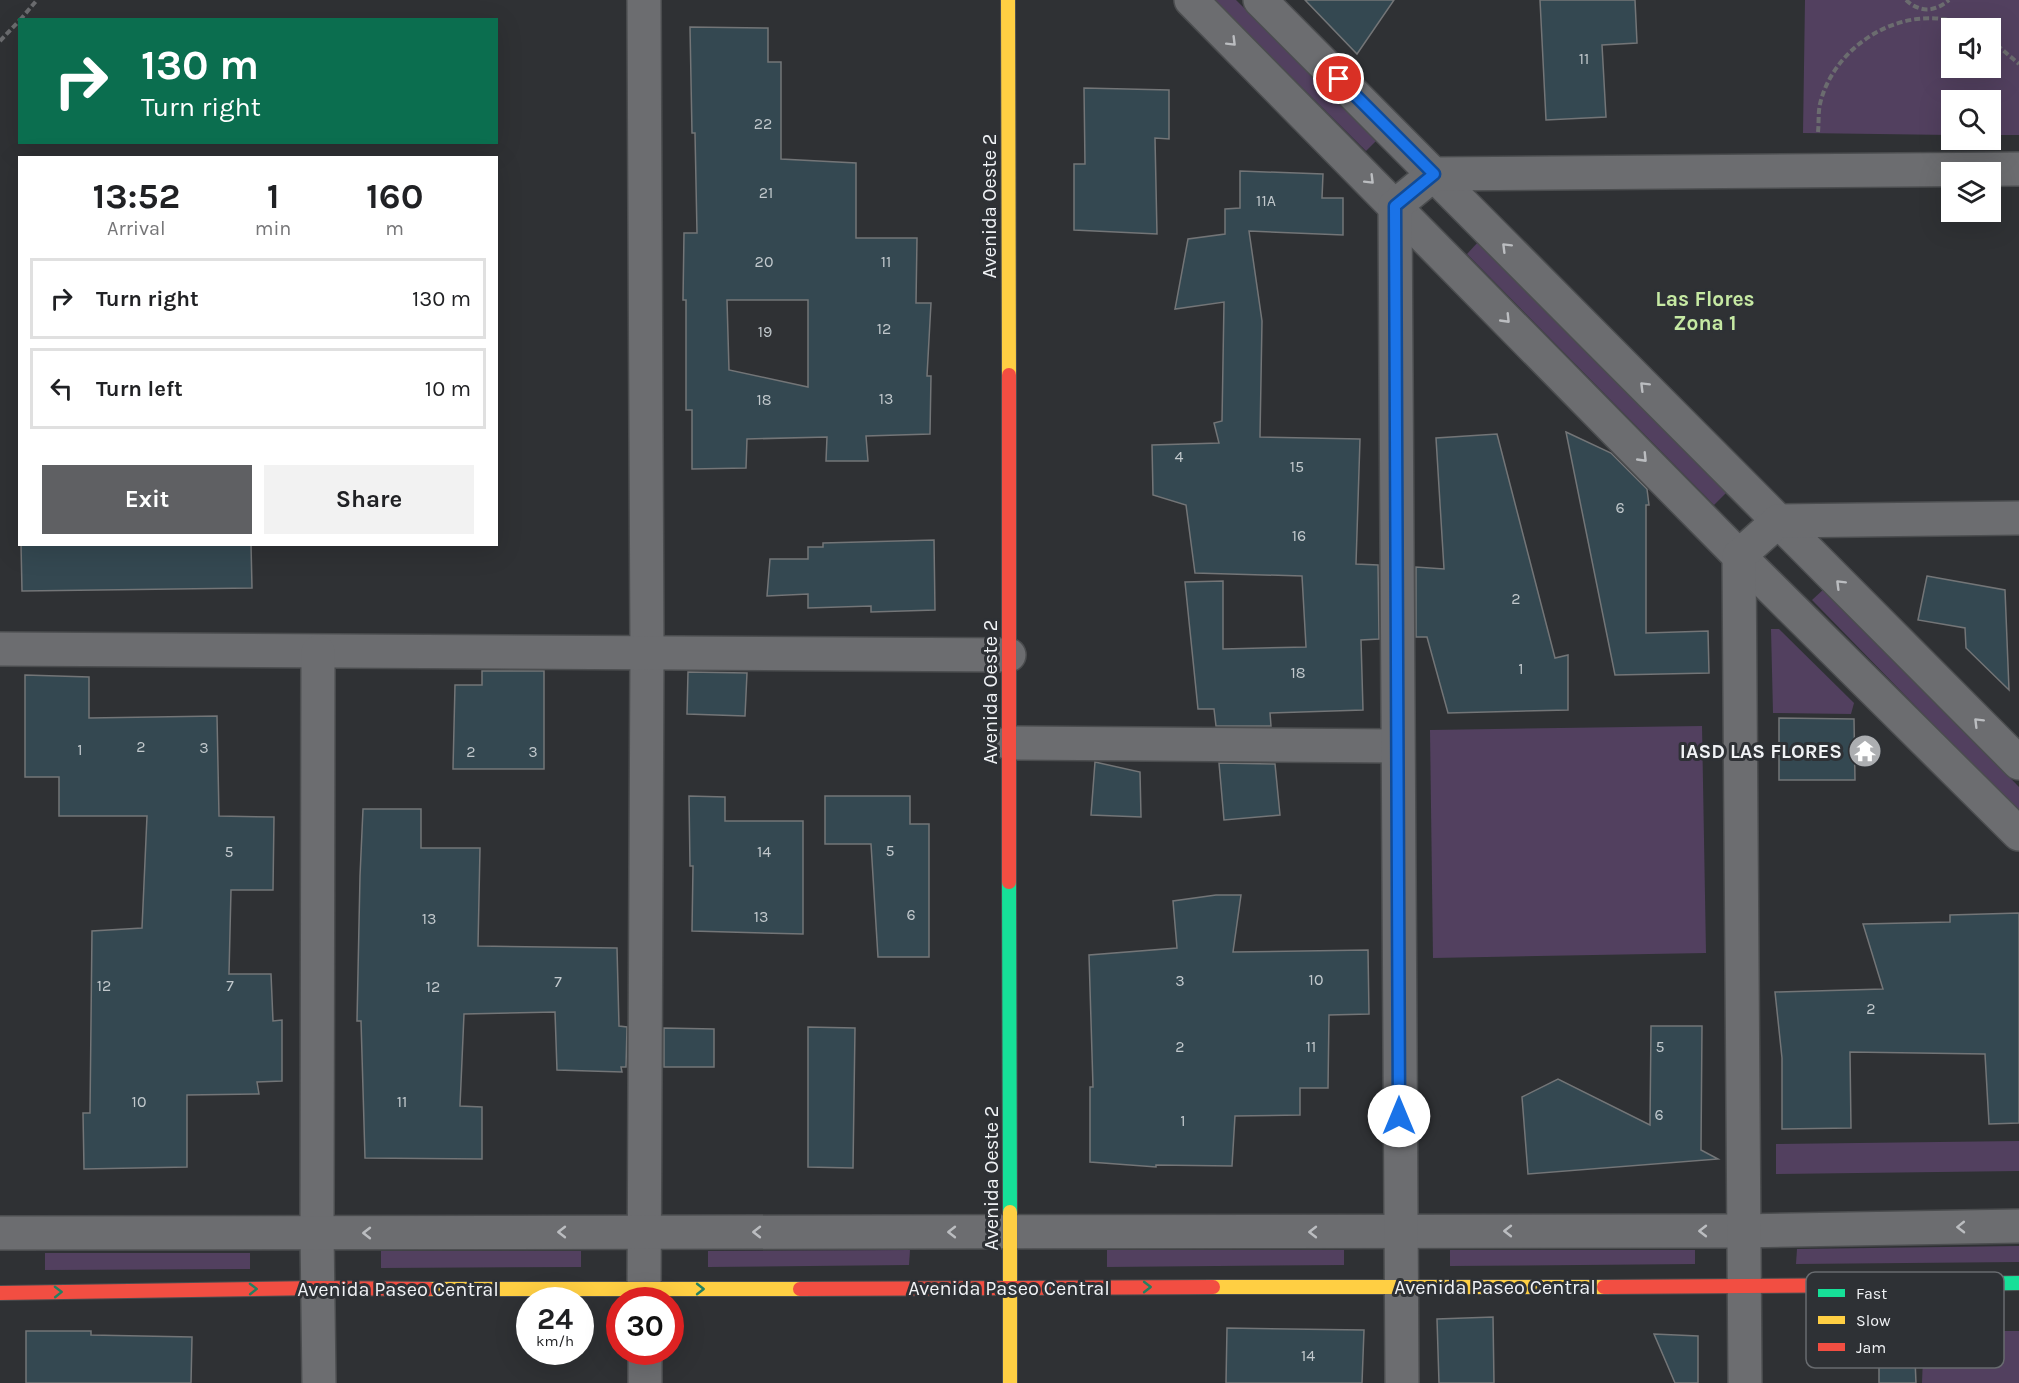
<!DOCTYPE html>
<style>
body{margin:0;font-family:Karla,sans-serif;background:#f2f2f2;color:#202124;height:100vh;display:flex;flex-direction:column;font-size:22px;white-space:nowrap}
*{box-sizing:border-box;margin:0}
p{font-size:20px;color:#757577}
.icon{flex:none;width:33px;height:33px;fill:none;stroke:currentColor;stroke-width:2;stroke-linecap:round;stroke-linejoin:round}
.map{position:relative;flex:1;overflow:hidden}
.panel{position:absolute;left:18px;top:156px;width:480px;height:390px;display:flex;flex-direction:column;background:#fff;border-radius:0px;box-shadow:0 6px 24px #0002}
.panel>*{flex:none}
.guide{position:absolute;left:18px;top:18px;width:480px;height:126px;border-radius:0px;box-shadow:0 6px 24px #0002;background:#0b6e4f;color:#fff;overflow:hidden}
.controls{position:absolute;left:1941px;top:18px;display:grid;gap:12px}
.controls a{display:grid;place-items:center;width:60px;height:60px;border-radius:0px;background:#fff;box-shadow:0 6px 24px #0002;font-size:30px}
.speed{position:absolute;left:516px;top:1287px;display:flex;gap:12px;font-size:30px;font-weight:700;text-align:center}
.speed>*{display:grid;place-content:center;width:78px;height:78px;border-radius:50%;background:#fff;box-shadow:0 6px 24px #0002;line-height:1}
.speed small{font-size:15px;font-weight:400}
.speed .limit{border:9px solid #d22;background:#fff;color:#111}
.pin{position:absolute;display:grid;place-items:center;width:51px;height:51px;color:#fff;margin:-26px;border:3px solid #fff;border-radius:50%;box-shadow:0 2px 6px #0007}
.me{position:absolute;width:66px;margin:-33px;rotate:0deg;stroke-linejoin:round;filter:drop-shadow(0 0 4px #0008)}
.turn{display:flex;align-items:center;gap:21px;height:126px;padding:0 24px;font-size:27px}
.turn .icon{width:78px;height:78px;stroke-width:2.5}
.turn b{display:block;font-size:42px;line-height:51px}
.eta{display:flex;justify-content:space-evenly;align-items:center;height:102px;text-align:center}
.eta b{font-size:36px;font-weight:700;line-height:42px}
.primary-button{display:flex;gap:12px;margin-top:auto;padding:12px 24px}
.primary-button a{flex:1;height:69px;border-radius:0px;background:#5f6063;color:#fff;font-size:24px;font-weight:700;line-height:69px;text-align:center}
.primary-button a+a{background:#f2f2f2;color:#202124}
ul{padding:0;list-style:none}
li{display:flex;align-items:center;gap:18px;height:81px;margin:0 12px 9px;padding:0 12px;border:3px solid #e0e0e0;border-radius:0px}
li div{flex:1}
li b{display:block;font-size:22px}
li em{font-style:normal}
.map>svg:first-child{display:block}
.green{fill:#52405f;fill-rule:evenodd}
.building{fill:#344851;stroke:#737577;stroke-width:1.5;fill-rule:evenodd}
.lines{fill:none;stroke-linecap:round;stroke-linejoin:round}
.street-casing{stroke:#4b4d4f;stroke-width:36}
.fast-casing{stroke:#4b4d4f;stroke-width:16}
.slow-casing{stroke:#4b4d4f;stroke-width:16}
.jam-casing{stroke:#4b4d4f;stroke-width:16}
.path{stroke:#6b6c6f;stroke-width:4;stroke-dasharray:6 3;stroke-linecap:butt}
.street{stroke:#6c6d70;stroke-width:33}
.fast{stroke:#16e098;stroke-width:14}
.slow{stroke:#ffcf43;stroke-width:14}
.jam{stroke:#f24e42;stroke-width:14}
.oneway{stroke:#bbbdc0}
.oneway2{stroke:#238062}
.route-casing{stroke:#114b97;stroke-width:15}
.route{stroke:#1a73e8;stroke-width:10}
.labels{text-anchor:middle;stroke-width:6;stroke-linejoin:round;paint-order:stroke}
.number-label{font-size:16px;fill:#c1c8cc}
.street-label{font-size:20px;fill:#f0f2f5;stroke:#2e3135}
.poi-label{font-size:20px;font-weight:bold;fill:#f0f2f5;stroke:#2e3135;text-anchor:end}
.neighbourhood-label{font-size:21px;font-weight:bold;fill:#c6e9a3;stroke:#2e3135}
.key{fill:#2e3135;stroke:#686b6f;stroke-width:1.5}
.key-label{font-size:16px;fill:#f0f2f5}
</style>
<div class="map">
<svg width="2019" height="1383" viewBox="0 0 2019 1383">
<rect width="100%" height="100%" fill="#2f3134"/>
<g class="green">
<path d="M1214 0H1236L1377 140 1366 151Z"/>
<path d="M1805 0H2019V135H1991L1990 100H1952L1951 135 1803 133ZM1990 28V68H1952V28Z"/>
<path d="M1479 241 1727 492 1714 505 1467 254Z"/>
<path d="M1825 588 2019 787V812L1812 600Z"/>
<path d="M1771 629H1779L1854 703 1851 714 1773 713Z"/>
<path d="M1702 726 1706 953 1433 958 1430 730Z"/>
<path d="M2019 1141V1171L1776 1174V1144Z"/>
<path d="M2019 1246V1262L1796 1264 1797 1249Z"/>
<path d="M910 1250 909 1265 708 1267V1251Z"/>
<path d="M1107 1250H1344V1265L1107 1267Z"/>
<path d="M1450 1250H1695V1264L1450 1266Z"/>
<path d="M381 1251H581V1267L381 1268Z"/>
<path d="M45 1253H250V1269L45 1270Z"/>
<path d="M1924 1331H2019V1383H1922Z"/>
</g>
<g class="building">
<path d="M1305 0H1394L1357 54Z"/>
<path d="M1540 0H1635L1637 43 1602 45 1606 117 1546 120Z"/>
<path d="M690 27 768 28V62H781V159L856 163V238H917L916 303H931L927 376H931L930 434 866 436 868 461H826L827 437 747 439 746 468 692 469V410H686V300H683L684 233H697L695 133H692ZM727 300H808V387L729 370Z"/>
<path d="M1084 88 1169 90V139L1155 138 1157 234 1074 230V164H1085Z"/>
<path d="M1240 171 1323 174 1322 198H1343V235L1249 231 1262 321 1260 437 1360 439 1356 564 1378 565 1379 639 1361 640 1363 710 1270 713 1271 726H1216L1214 709H1198L1185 582 1223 581V649L1306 647 1302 576 1195 573 1186 505 1153 495 1152 445 1219 443 1214 423 1222 421 1224 302 1175 309 1188 239 1225 234V209L1240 208Z"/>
<path d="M1566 432 1611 453 1647 489 1649 505H1646V633L1708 631 1709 673 1615 675Z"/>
<path d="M1497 434 1555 658 1568 655V710L1448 713 1427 637H1416V567L1444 569 1436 438Z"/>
<path d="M934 540 935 610 871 612V606L808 608V594L767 596 770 559H808V547H823V543Z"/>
<path d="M21 544H251L252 588 22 591Z"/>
<path d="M1927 576 2005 590 2009 690 1966 648 1965 628 1918 620Z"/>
<path d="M482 671H544V769H453L455 685H482Z"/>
<path d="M688 672 747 673 745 716 687 714Z"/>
<path d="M25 675 89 677V718L217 716 219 816 274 817 273 890H231L229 974H271L273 1021 282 1020V1081L257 1082 259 1094 187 1095V1167L84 1169 83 1113H90L92 931 142 928 147 816H59V777H25Z"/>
<path d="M1779 718 1854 719 1855 780H1779Z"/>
<path d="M1095 762 1140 772 1141 817 1091 815Z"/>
<path d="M1219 763 1275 764 1280 815 1224 820Z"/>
<path d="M689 796 725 797V821H803V934L692 931 693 866H690Z"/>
<path d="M825 796H910V824H929V957H878L871 844H825Z"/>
<path d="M363 809H421V848H480L478 946 617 948 619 1026 627 1027 626 1067H621L622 1072 557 1070 555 1012 464 1014 460 1106 482 1107V1159L365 1158 361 1021H357L360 876Z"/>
<path d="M1216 895H1241L1233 952 1368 950 1369 1014 1329 1015 1328 1088H1300V1115L1235 1116 1232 1166 1156 1165V1167L1090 1162V1087H1093L1089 955 1177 948 1173 901Z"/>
<path d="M2019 913V1123L1989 1124 1985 1054 1850 1052 1851 1128 1782 1129V1058L1775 992 1883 989 1863 924 1950 922V915Z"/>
<path d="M1651 1026H1702L1701 1150 1718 1159 1528 1174 1522 1097 1558 1079 1650 1125Z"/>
<path d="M808 1027 855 1028 853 1168 808 1167Z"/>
<path d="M664 1028 714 1029V1067H664Z"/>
<path d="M1493 1317 1494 1383H1439L1437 1319Z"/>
<path d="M1227 1328 1364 1330 1362 1383H1226Z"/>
<path d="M26 1331H91V1335L192 1337 191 1383H26Z"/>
<path d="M1654 1334 1698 1336V1383H1675Z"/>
<path d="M1879 1335H1914L1916 1383H1879Z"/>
</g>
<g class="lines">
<g class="street-casing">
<g id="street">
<path d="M644 0 647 652 644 1300"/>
<path d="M1191 0 1739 556 2019 834"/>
<path d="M1260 0 2019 763"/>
<path d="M0 649 1009 655"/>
<path d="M318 652 317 1233 319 1383"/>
<path d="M1009 743 1397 746"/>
<path d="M0 1233 1743 1231 2019 1226"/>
<path d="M645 1352V1383"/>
<path d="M1402 1383 1395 206 1434 174 2019 169"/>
<path d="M1745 1383 1739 556 1778 521 2019 518"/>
</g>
</g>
<g class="fast-casing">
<g id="fast">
<path d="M1009 882 1010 1212"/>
<path d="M1884 1285 2019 1283"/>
</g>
</g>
<g class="slow-casing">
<g id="slow">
<path d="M1008 0 1009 375"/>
<path d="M1010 1212V1383"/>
<path d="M1213 1287H1604"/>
<path d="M429 1289H800"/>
</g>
</g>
<g class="jam-casing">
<g id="jam">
<path d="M1009 375V882"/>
<path d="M1604 1287 1884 1285"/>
<path d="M800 1289 1213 1287"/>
<path d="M0 1293 318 1288 429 1289"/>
</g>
</g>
<g class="path">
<path d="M1906 0C1920 13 1935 12 1949 0"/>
<path d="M20 20 37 0"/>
<path d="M1990 39 2019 64"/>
<path d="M0 41 20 20"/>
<path d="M1818 132C1819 123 1818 113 1820 104 1832 52 1888 12 1942 19 1953 20 1963 25 1973 28"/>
</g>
<use href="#street" class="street"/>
<use href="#fast" class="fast"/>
<use href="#slow" class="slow"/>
<use href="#jam" class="jam"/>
</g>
<defs><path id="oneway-chevron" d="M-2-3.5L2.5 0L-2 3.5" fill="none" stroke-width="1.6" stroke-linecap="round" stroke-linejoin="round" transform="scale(1.5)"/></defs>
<g class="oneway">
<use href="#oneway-chevron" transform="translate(1232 42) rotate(45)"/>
<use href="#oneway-chevron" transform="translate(1370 180) rotate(45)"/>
<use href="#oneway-chevron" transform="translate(1506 247) rotate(-135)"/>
<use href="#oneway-chevron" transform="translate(1506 319) rotate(46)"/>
<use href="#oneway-chevron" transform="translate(1644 386) rotate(-135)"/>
<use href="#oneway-chevron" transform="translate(1643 458) rotate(46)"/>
<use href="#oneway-chevron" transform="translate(1840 584) rotate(-135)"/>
<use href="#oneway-chevron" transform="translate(1978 722) rotate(-135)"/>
<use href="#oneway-chevron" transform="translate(1961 1227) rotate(179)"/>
<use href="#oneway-chevron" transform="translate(1508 1231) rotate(180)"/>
<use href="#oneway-chevron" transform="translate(1703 1231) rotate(180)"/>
<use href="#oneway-chevron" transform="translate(562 1232) rotate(180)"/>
<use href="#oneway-chevron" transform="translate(757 1232) rotate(180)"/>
<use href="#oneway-chevron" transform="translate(952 1232) rotate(180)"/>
<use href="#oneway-chevron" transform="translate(1313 1232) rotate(180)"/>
<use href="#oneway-chevron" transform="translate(367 1233) rotate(180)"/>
</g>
<g class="oneway2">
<use href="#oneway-chevron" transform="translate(1147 1287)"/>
<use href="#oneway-chevron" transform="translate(253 1289) rotate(-1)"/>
<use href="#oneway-chevron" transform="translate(700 1289)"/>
<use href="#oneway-chevron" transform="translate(58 1292) rotate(-1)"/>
</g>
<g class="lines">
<g class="route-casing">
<path id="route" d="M1339 79 1434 174 1395 206 1399 1116"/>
</g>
<use href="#route" class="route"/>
</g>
<defs>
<g id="temple-disc" transform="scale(1.725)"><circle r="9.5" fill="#acaeb1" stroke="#2e3135"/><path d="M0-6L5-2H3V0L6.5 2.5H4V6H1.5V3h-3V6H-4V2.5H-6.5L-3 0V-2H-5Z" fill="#fff"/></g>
</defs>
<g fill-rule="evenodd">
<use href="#temple-disc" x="1865" y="751"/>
</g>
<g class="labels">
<g class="number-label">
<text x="1584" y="64">11</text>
<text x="763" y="129">22</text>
<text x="766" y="198">21</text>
<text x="1266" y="206">11A</text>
<text x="764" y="267">20</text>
<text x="886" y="267">11</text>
<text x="884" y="334">12</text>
<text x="765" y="337">19</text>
<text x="886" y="404">13</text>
<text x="764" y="405">18</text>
<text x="1179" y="462">4</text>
<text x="1297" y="472">15</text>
<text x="1620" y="513">6</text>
<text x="1299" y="541">16</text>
<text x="1516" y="604">2</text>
<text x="1521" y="674">1</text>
<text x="1298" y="678">18</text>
<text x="141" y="752">2</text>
<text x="204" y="753">3</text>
<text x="80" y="755">1</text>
<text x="471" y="757">2</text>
<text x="533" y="757">3</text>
<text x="890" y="856">5</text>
<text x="229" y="857">5</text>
<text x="764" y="857">14</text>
<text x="911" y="920">6</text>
<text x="761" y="922">13</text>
<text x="429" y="924">13</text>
<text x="1316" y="985">10</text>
<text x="1180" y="986">3</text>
<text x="558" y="987">7</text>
<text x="104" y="991">12</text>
<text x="230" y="991">7</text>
<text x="433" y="992">12</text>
<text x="1871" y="1014">2</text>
<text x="1180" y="1052">2</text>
<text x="1311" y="1052">11</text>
<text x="1660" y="1052">5</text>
<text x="139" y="1107">10</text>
<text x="402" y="1107">11</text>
<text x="1659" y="1120">6</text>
<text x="1183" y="1126">1</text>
<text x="1308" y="1361">14</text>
</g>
<g class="street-label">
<text transform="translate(989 206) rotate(-90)" y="7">Avenida Oeste 2</text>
<text transform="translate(990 692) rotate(-90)" y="7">Avenida Oeste 2</text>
<text transform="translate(991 1178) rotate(-90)" y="7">Avenida Oeste 2</text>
<text x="1495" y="1294">Avenida Paseo Central</text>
<text x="1009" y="1295">Avenida Paseo Central</text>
<text x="398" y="1296">Avenida Paseo Central</text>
</g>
<g class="poi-label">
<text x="1842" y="758">IASD LAS FLORES</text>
</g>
<g class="neighbourhood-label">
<text x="1705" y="306">Las Flores<tspan x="1705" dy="24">Zona 1</tspan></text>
</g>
</g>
<rect x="1806" y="1272" width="198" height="96" rx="9" class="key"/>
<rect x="1818" y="1289" width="27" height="8" fill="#16e098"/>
<rect x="1818" y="1316" width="27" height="8" fill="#ffcf43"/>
<rect x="1818" y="1343" width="27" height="8" fill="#f24e42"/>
<g class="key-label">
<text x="1856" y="1299">Fast</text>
<text x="1856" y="1326">Slow</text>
<text x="1856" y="1353">Jam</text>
</g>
</svg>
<div class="controls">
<a><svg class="icon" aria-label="sound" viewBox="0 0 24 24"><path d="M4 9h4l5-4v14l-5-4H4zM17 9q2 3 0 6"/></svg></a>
<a><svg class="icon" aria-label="search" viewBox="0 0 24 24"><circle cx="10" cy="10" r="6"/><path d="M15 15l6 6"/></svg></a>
<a><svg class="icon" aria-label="layers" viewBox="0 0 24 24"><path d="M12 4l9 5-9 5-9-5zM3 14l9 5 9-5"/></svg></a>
</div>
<div class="speed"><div>24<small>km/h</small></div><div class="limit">30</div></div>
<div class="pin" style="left:1339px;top:79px;background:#d93025"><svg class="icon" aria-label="arrive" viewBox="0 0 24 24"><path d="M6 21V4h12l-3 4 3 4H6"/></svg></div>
<svg class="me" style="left:1399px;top:1116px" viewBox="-20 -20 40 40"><circle r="19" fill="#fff"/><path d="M0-13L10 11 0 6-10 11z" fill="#1a73e8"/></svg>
<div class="guide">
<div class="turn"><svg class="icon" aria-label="right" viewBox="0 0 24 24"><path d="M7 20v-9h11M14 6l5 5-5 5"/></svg><div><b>130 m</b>Turn right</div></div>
</div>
<section class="panel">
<div class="eta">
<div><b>13:52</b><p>Arrival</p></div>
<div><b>1</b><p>min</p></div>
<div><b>160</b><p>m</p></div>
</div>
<ul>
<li><svg class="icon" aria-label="right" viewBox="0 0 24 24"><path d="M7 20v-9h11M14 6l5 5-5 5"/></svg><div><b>Turn right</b></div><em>130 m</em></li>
<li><svg class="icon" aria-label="left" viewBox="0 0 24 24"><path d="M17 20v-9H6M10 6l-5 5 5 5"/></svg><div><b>Turn left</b></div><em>10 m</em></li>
</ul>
<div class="primary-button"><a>Exit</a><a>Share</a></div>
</section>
</div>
